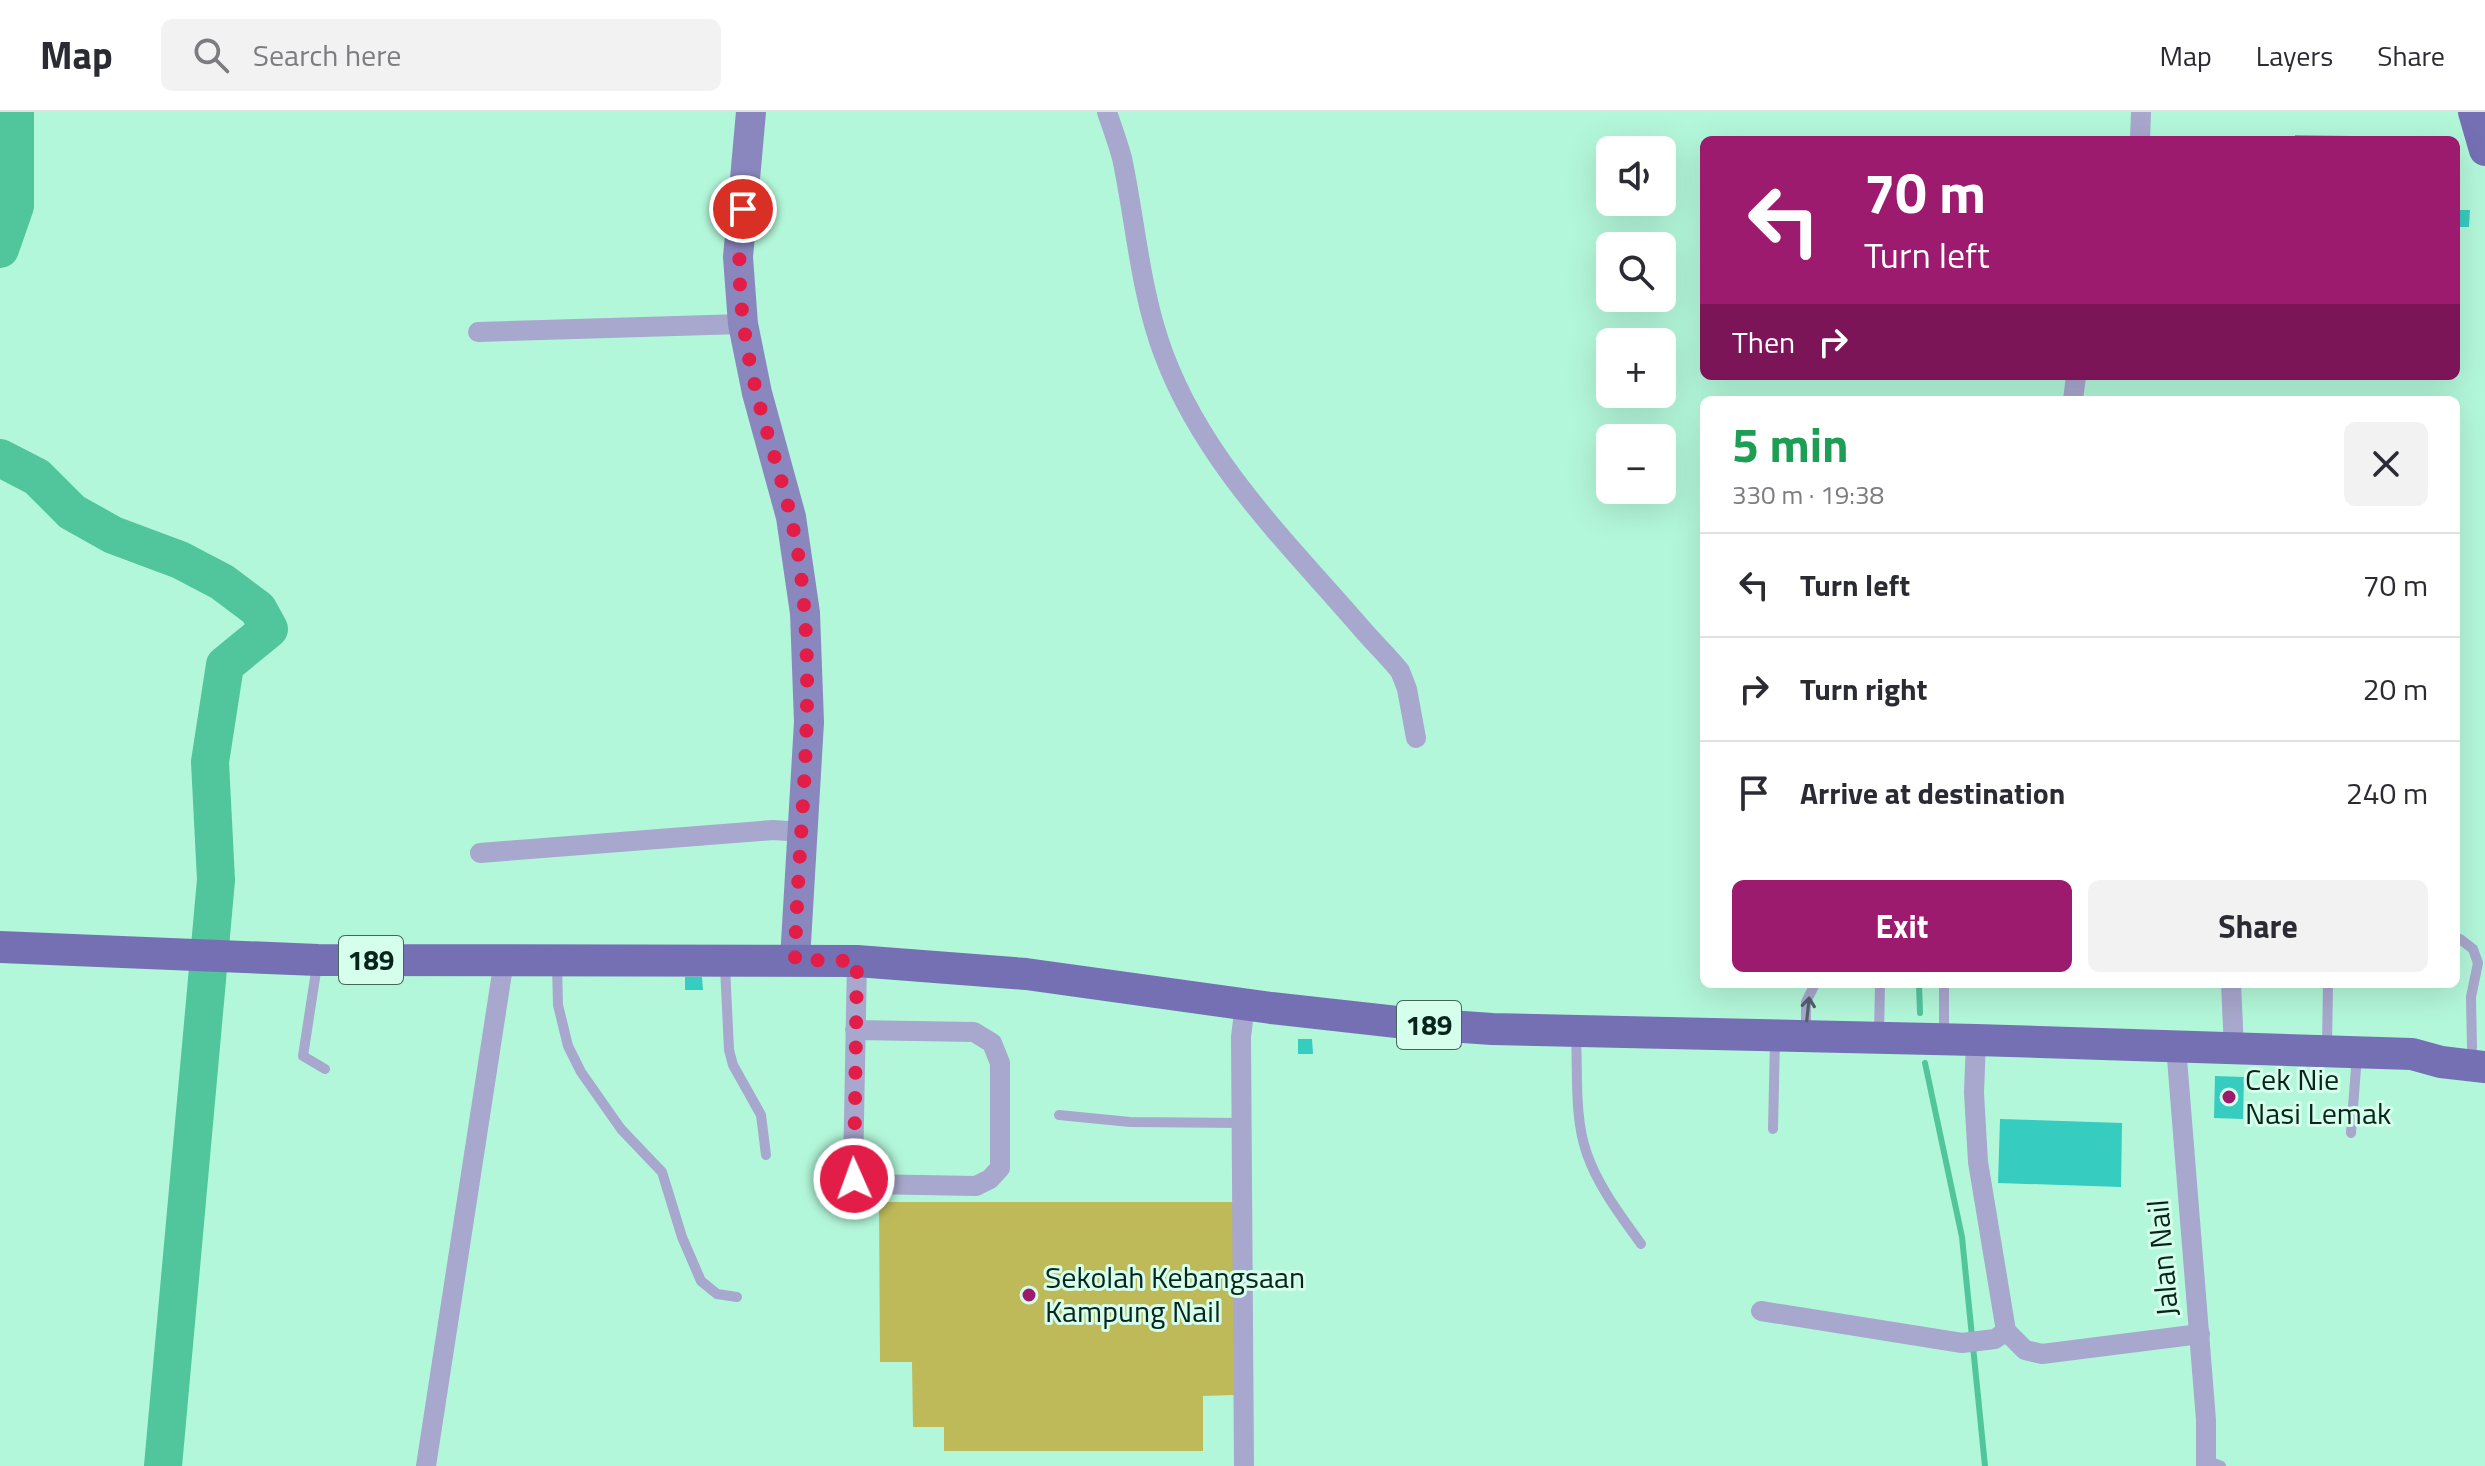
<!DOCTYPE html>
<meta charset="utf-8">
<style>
body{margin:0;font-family:"Titillium Web",sans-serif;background:#f2f2f3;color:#2b2b33;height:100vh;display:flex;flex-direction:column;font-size:30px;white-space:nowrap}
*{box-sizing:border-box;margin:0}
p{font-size:26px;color:#7c7c81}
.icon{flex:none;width:44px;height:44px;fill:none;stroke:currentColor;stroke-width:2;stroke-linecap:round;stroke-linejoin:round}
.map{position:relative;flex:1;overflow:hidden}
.side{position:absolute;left:1700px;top:284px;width:760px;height:592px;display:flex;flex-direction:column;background:#fff;border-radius:12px;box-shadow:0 8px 32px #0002}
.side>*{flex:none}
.banner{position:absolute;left:1700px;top:24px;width:760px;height:244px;border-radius:12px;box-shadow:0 8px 32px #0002;background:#9c1b6f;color:#fff;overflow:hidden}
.controls{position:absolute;left:1596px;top:24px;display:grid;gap:16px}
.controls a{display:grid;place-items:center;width:80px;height:80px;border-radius:12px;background:#fff;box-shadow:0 8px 32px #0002;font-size:40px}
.pin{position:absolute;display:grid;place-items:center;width:68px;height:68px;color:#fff;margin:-34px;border:4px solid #fff;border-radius:50%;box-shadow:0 2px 8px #0007}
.me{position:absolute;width:88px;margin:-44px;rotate:358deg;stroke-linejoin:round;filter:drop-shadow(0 0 6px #0008)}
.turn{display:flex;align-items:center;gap:28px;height:168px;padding:0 32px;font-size:36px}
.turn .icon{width:104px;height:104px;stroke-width:2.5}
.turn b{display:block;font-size:56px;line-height:68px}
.then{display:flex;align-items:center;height:76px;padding:0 32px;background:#0003;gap:16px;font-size:30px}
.round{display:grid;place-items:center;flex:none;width:84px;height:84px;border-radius:12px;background:#f2f2f3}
.summary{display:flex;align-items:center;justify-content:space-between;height:136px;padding:0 32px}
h1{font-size:48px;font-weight:700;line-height:60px;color:#1e9e55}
.button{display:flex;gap:16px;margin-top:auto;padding:16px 32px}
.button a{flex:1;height:92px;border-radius:12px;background:#9c1b6f;color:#fff;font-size:32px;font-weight:700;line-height:92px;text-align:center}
.button a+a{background:#f2f2f3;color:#2b2b33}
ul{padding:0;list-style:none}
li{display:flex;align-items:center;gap:24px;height:104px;padding:0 32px;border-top:2px solid #e1e1e2}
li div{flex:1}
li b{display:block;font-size:30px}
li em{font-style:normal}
header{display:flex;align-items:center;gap:48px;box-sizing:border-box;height:112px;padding:0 40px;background:#fff;border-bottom:2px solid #e1e1e2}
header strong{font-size:38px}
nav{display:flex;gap:44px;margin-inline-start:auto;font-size:28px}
.search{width:560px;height:72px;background:#f2f2f3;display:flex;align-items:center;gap:20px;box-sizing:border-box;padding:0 28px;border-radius:12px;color:#7c7c81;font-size:30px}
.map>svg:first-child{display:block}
.green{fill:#beba5a}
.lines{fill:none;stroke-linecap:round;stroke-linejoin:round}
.stream{stroke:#51c59c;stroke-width:6}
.river{stroke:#51c59c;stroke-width:38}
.building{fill:#36ccbf}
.lane{stroke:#a8a7cd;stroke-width:10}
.street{stroke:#a8a7cd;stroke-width:20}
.secondary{stroke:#8a87bf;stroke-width:30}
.primary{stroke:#7570b4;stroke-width:32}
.oneway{stroke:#51606b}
.route{stroke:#e11d48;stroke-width:14;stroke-dasharray:0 25.2}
.poi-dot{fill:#9c1b6f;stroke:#d6feec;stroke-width:3}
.labels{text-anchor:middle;stroke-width:6;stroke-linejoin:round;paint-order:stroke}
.shield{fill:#d6feec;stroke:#46665a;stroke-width:2}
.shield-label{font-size:28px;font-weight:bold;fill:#09251b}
.poi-label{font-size:30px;fill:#09251b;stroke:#d6feec;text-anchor:start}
.street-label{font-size:30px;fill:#09251b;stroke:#d6feec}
</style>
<header>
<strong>Map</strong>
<div class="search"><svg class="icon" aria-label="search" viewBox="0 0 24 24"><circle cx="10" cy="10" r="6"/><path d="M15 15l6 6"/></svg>Search here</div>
<nav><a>Map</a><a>Layers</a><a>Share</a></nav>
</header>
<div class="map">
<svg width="2485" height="1354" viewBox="0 0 2485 1354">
<rect width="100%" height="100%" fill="#b3f7da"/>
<path class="green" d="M879 1090H1233L1234 1283 1203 1284V1339H944V1315H913L912 1250H880Z"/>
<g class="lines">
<g class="stream">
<path d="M1919 872 1920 901"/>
<path d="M1925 951 1962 1125 1985 1354"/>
</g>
<g class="river">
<path d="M0 137 15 94V0"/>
<path d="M0 346 37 365 72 400 113 423 180 448 222 470 258 497 269 517 225 553 210 650 216 768 163 1354"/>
</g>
</g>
<g class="building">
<path d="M2295 23 2407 25V28H2295Z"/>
<path d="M2456 98H2470L2469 115H2456Z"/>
<path d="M685 865H702L703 878H685Z"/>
<path d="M1298 927H1312L1313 942H1298Z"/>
<path d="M2215 964 2244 965 2243 1007 2214 1006Z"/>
<path d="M2000 1007 2122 1011 2121 1075 1998 1071Z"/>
</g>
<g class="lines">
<g class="lane">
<path d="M2460 827 2473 837 2478 851 2471 885 2472 936"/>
<path d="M557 852 558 893 568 934 581 960 621 1017 662 1060 682 1125 701 1169 717 1182 737 1185"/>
<path d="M317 853 303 944 325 957"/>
<path d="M725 854 729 938 733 953 761 1003 766 1043"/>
<path d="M1806 922V890L1815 872"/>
<path d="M1879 922 1880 872"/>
<path d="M1576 925C1578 962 1574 1006 1587 1042 1598 1074 1621 1104 1641 1132"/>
<path d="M1944 925V872"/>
<path d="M2327 934 2328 872"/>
<path d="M1059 1003 1130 1010 1243 1011"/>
<path d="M1773 1017 1775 927"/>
<path d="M2351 1021 2357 943"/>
<path d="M2206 1348 2221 1354"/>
</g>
<g class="street">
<path d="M1107 0C1112 15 1118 31 1122 46 1136 112 1140 180 1164 243 1205 352 1289 432 1363 518 1375 532 1389 545 1400 559L1407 577 1416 626"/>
<path d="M2140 28 2141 0"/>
<path d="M478 220 743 212"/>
<path d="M2073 288 2076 264"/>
<path d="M480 741 773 718 803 720"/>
<path d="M2231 872 2234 936"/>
<path d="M855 918 974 920 992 931 1000 951V1056L990 1067 976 1074 865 1072 854 1067 853 1061 857 849"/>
<path d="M2176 934 2206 1308V1354"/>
<path d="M1761 1199 1962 1231 1995 1227 2006 1219 1978 1050 1974 981 1976 928"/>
<path d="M2006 1219 2025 1238 2042 1242 2200 1222"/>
<path d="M426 1354 504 848"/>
<path d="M1244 1354 1241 925 1245 892"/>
</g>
<path class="secondary" d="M751 0 738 145 743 212 757 281 791 405 805 501 809 610 795 848"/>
<g class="primary">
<path d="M2474 0 2485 38"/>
<path d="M0 835 318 848 857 849 1026 862 1271 896 1406 911 1492 917 1976 928 2412 942 2441 950 2485 955"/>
</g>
</g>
<defs><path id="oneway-shaft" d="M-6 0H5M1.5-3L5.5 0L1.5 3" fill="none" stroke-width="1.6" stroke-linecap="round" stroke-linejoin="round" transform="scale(2)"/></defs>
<use class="oneway" href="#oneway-shaft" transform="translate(1808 897) rotate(-84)"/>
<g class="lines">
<path class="route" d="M743 97C733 170 745 242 765 313 778 357 792 401 799 448 818 583 798 713 795 848L857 849 854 1067"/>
</g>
<g class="poi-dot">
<circle cx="2229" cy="985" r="8"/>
<circle cx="1029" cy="1183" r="8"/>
</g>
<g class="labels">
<g class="shield">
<rect x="339" y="824" width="64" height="48" rx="6"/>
<rect x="1397" y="889" width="64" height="48" rx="6"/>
</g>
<g class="shield-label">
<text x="371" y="858">189</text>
<text x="1429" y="923">189</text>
</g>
<g class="poi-label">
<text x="2245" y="978">Cek Nie<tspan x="2245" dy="34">Nasi Lemak</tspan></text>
<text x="1045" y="1176">Sekolah Kebangsaan<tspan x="1045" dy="34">Kampung Nail</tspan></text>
</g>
<g class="street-label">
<text transform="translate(2163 1146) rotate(-95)" y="10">Jalan Nail</text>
</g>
</g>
</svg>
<div class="controls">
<a><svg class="icon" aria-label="sound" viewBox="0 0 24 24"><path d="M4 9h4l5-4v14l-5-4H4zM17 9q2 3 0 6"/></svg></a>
<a><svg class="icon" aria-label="search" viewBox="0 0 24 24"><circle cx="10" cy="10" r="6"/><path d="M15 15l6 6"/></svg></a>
<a>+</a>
<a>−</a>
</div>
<div class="pin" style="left:743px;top:97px;background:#d93025"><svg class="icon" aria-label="arrive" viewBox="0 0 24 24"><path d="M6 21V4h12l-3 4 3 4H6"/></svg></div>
<svg class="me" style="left:854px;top:1067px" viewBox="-20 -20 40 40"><circle r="17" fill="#e11d48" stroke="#fff" stroke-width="3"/><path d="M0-11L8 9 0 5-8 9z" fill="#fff"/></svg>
<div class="banner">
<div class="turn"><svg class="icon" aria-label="left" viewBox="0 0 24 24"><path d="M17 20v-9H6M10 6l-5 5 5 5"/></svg><div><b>70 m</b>Turn left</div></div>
<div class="then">Then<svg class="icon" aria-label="right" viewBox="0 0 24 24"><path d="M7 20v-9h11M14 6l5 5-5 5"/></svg></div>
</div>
<section class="side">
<div class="summary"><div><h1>5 min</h1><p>330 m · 19:38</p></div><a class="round"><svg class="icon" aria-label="close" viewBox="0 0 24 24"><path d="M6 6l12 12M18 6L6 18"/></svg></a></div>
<ul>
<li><svg class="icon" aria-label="left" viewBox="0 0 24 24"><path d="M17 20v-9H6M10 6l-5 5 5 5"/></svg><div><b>Turn left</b></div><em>70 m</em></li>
<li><svg class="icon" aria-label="right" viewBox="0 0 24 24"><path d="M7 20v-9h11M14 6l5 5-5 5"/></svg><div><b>Turn right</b></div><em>20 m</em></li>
<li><svg class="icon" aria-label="arrive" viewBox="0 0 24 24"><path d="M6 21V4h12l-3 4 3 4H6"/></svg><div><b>Arrive at destination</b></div><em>240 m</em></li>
</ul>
<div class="button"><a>Exit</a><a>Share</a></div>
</section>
</div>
